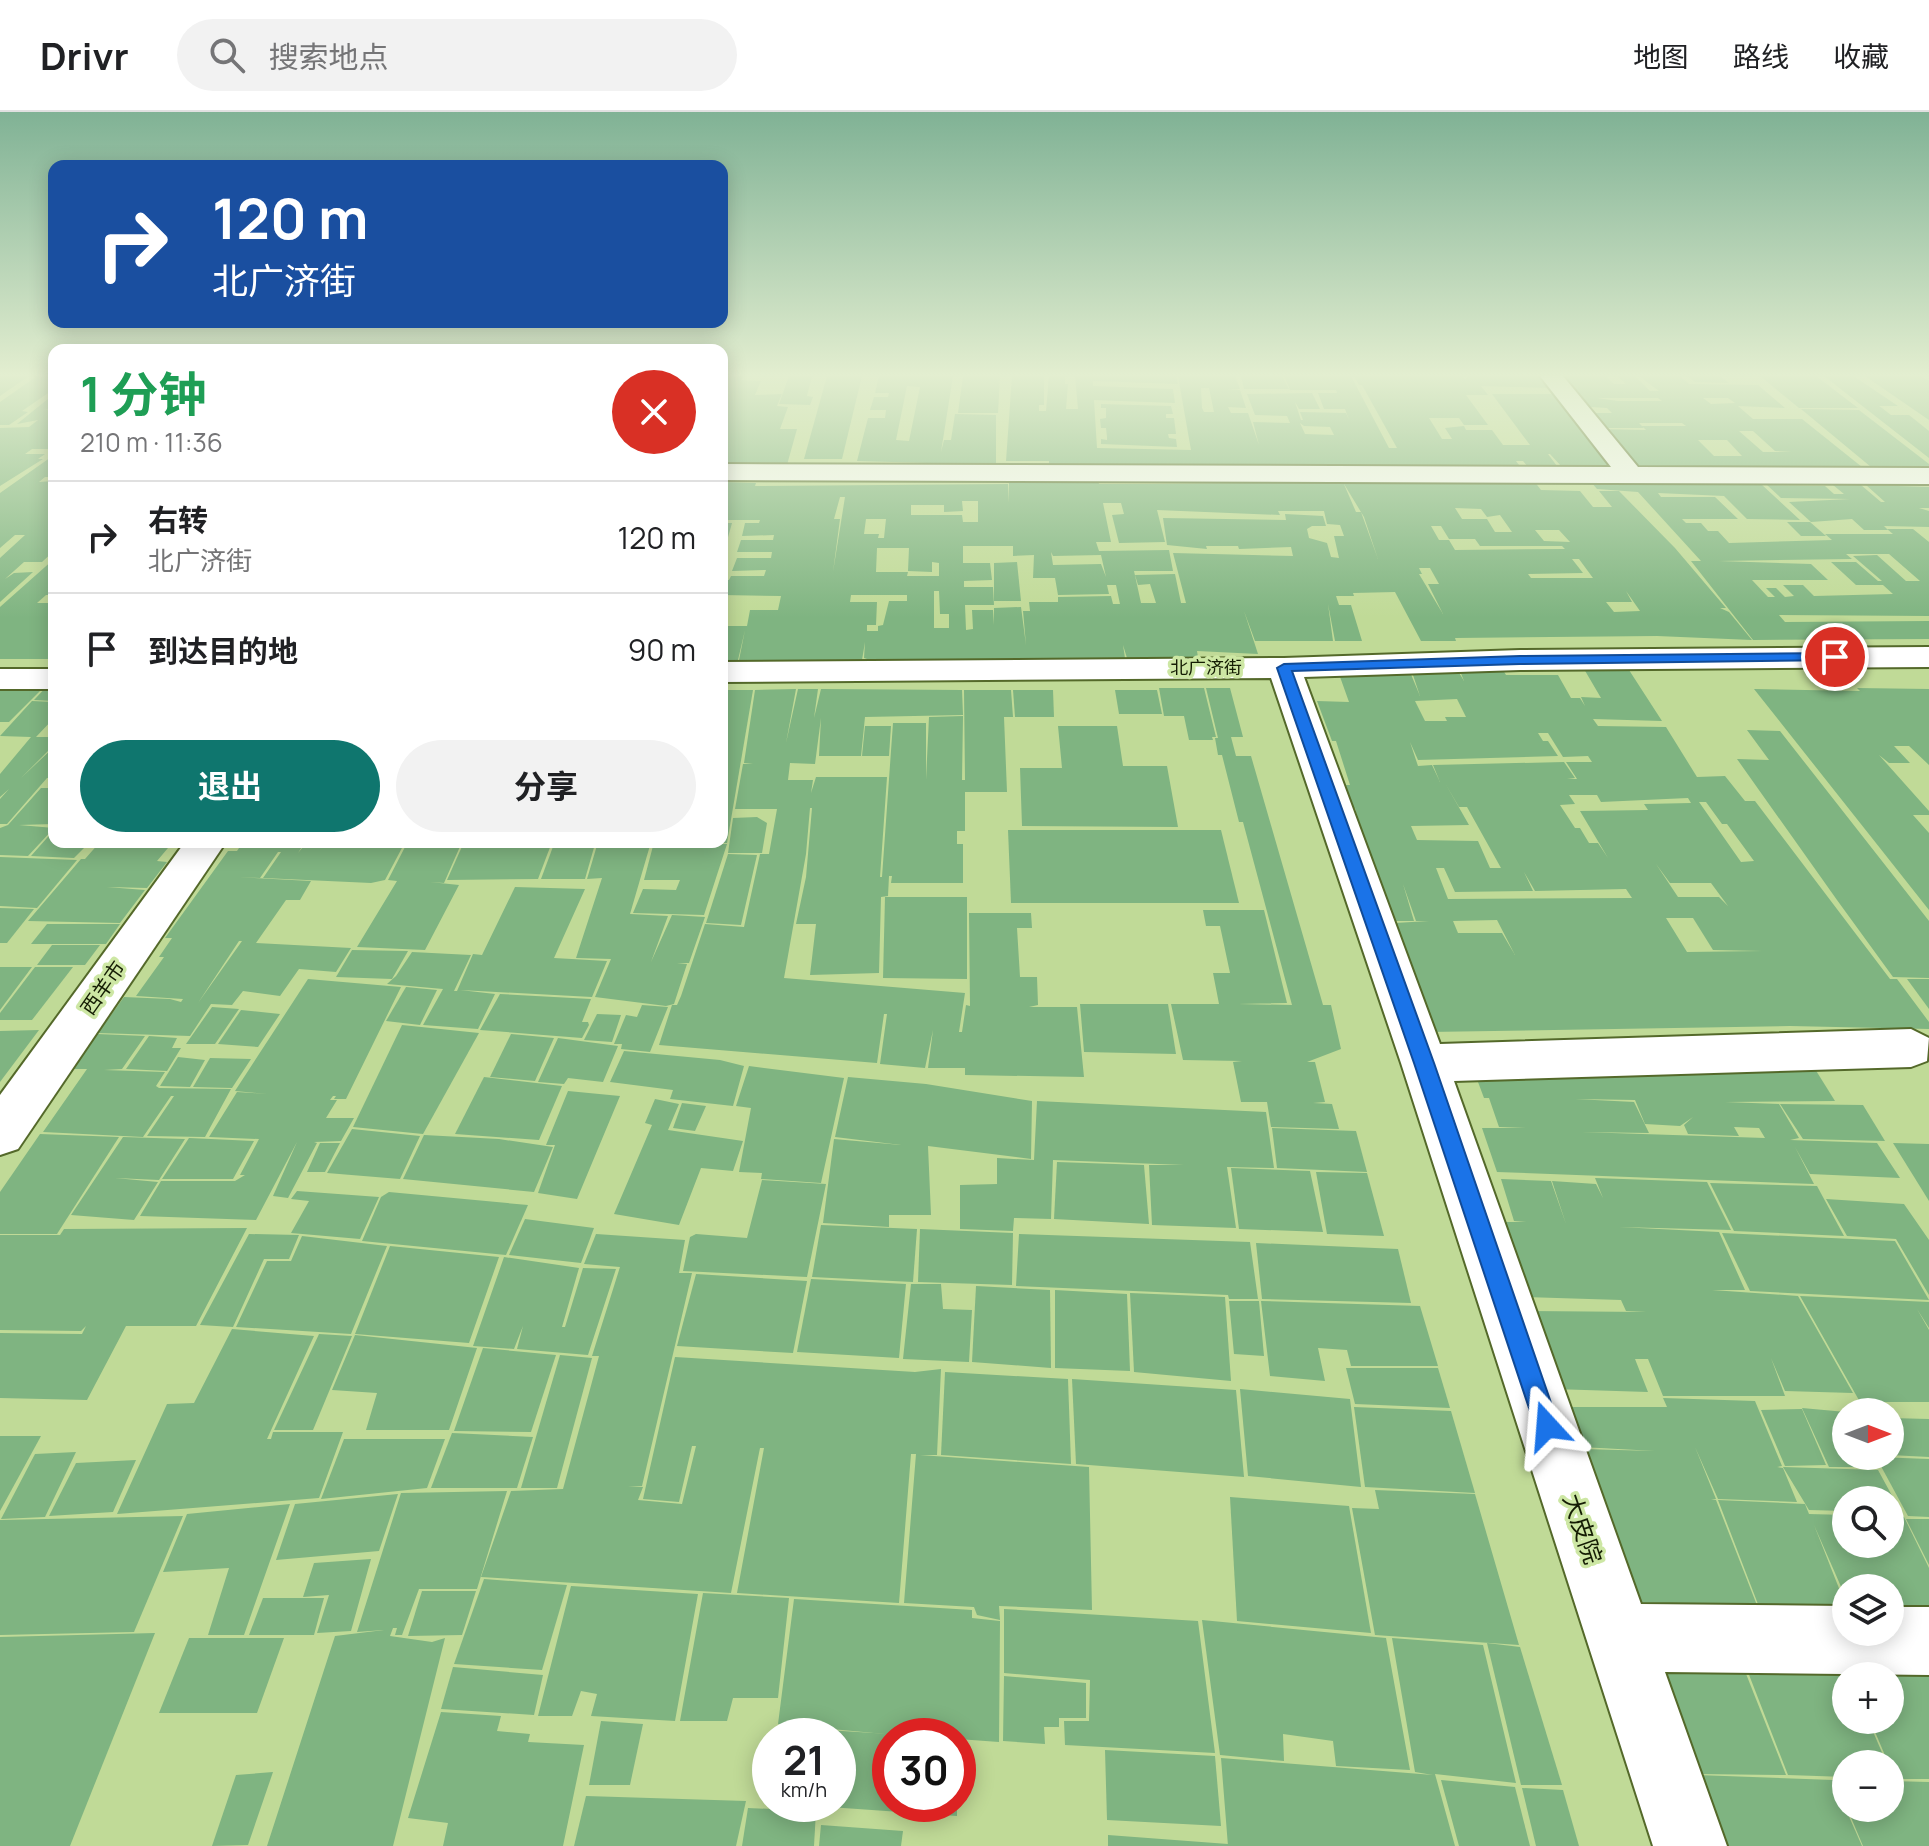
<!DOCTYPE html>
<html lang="zh">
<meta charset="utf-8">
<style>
body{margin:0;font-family:Manrope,"Noto Sans SC",sans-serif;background:#f2f2f2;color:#202124;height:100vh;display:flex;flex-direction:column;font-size:30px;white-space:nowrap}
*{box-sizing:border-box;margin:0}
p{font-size:26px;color:#757577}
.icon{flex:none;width:44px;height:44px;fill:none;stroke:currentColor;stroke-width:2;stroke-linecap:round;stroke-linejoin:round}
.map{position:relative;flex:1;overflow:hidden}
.drawer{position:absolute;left:48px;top:232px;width:680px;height:504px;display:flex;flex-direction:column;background:#fff;border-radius:16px;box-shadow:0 4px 20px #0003}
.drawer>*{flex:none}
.top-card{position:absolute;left:48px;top:48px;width:680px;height:168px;border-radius:16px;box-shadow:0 4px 20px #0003;background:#1a4fa0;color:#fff;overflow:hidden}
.needle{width:52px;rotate:90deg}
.tools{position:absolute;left:1832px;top:1286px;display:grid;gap:16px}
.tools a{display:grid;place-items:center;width:72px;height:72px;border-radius:50%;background:#fff;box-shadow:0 4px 20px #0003;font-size:40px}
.speed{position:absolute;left:752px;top:1606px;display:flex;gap:16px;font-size:40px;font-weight:700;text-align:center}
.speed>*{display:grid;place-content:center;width:104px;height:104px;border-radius:50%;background:#fff;box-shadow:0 4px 20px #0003;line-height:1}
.speed small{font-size:20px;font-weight:400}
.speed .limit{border:12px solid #d22;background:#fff;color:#111}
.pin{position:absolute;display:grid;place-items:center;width:68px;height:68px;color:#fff;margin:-34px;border:4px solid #fff;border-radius:50%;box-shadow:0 2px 8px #0007}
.me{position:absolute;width:88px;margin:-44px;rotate:341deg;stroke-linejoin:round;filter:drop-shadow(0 0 6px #0008)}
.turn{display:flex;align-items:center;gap:28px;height:168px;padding:0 32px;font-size:36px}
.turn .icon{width:104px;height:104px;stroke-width:2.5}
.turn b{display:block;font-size:56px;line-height:68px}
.round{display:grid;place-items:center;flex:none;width:84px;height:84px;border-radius:42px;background:#f2f2f2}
.headline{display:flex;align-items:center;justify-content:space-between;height:136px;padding:0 32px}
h1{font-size:48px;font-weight:700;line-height:60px;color:#1e9e55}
.button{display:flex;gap:16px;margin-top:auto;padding:16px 32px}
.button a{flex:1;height:92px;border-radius:48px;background:#0f766e;color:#fff;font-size:32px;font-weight:700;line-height:92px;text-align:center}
.button a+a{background:#f2f2f2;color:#202124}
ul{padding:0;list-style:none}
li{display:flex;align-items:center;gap:24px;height:112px;padding:0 32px;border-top:2px solid #e0e0e0}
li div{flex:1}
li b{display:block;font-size:30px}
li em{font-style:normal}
header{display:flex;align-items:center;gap:48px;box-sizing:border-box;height:112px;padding:0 40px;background:#fff;border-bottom:2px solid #e0e0e0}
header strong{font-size:38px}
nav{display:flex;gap:44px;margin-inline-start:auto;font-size:28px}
.search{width:560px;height:72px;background:#f2f2f2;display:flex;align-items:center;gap:20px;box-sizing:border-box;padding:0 28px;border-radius:44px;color:#757577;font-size:30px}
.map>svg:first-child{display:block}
.building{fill:#7fb481;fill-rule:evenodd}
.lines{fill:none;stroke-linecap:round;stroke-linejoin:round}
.minor-casing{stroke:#54692a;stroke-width:4}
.minor{fill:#fff;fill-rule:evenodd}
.route{fill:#1a73e8;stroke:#114b97;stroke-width:2}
.labels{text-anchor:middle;stroke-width:7;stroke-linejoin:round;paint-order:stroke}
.far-street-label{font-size:18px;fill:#141c03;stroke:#cde7a4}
.street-label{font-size:20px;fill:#141c03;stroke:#cde7a4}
.near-street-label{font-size:24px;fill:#141c03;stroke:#cde7a4}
</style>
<header>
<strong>Drivr</strong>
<div class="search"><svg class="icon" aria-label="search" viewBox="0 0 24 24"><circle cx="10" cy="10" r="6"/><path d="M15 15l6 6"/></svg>搜索地点</div>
<nav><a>地图</a><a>路线</a><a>收藏</a></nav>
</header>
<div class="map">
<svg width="1929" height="1734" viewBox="0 0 1929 1734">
<rect width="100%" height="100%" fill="#c0da97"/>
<g class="building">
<path d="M0 264H29L0 284Z"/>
<path d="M37 264H54V277L22 299 28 300 9 313H0V290Z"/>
<path d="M722 264H744L741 268 761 269 755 283 782 282 777 294 788 295 780 317H797L785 360 722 359Z"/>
<path d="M789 264H812L807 284 813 285 810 293 779 292Z"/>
<path d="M827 264H862L842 347H804Z"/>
<path d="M879 264H953L941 340 944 328H951L955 302 996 303V353L857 349 868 306H885L886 298H870L874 285H888L889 281H875ZM907 274 920 275 909 329 896 328Z"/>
<path d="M963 264H1000L998 301H958Z"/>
<path d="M1012 264H1044V293H1039V299H1046L1049 264H1065V272H1068L1066 297H1078L1075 264H1176L1178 272 1093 269V274L1173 277 1175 291 1094 288 1097 336 1191 338 1178 264H1235L1240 277 1227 278H1240L1246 296 1228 295 1231 301H1248L1259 333 1253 310 1290 311 1287 304 1255 303 1247 282 1312 281 1320 297H1299L1295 290 1301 308H1303L1300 300 1346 301 1349 308 1345 297H1324L1318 281H1337L1336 278H1290L1284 264H1351L1389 336H1397L1362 273H1359L1354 264H1462L1465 267 1469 264H1541L1555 276 1481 274 1488 283H1466L1488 313H1464L1459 306H1429L1442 327H1452L1445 316 1464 314 1466 318H1492L1503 333H1530L1492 282H1557L1620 354H1561L1550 342H1548L1557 354 1528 355 1523 349H1516L1519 353 1492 355 1181 352 1182 355 1140 352V355L1049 354V349H1006ZM1201 276H1209L1214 300H1204L1202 296ZM1300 311 1304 314 1330 315 1334 323 1305 322Z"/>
<path d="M1241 264H1282L1289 277H1244Z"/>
<path d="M1558 264H1605L1614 272H1626L1617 264H1635L1650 279H1659L1639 264H1680L1689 272 1758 273 1785 296 1738 294 1753 307H1802L1867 359 1631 355 1598 317 1646 318 1642 314H1686L1682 311H1639L1644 316H1599L1586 301H1612L1607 296 1591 295 1582 286H1577ZM1597 286H1658L1662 289H1618ZM1703 286H1728L1735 291 1711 292ZM1739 319H1753L1775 339 1792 340H1763ZM1698 328H1727L1742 344H1714Z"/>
<path d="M1687 264H1720L1729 271 1695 270Z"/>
<path d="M1760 264H1816L1858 296H1799Z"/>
<path d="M1824 264 1855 265 1898 294H1879L1882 296 1891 303H1909L1929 319V346Z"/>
<path d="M1865 264H1920L1929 269V308Z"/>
<path d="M54 282V297L42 298H54V337H32L25 342H45L38 347H43L0 374V316L29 315 38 308 17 312Z"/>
<path d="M1101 292 1171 294 1173 302H1166V306H1174L1176 322H1168L1169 326 1176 327 1177 335 1101 332V327L1107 328V325L1106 316H1101L1100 307 1106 306V296H1101Z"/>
<path d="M1801 297 1859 298 1929 352V356L1871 355Z"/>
<path d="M54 343V365H45L39 370 54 369V439L42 450H24L5 467 14 461 33 460 0 490V446L25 423H15L0 436V381Z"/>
<path d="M1047 368H1098L1099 372H1151L1343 370 1356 400H1361L1378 447 1364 405 1344 372 1534 369 1541 378 1580 379 1593 395H1612L1599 379H1619L1675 436 1726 496H1720L1729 500 1752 528 1657 524 1455 526 1456 529H1421L1395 480 1353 481 1354 484H1336L1339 493H1351L1362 529H1335L1328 492 1333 529H1255L1244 499 1258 542 1197 539 1198 545 1127 546 1123 533 1125 546 870 548 864 546 865 530 862 548H739L745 518 738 548H722V514H747L750 498H778L781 484 722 483V468H729L731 464H764L766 458 732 459 737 446H771L772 440H737L741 428H773L774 423 742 424 745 411H759L760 408H722V370L756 371 755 374 1008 372 1009 391V371H1047ZM840 385H845L833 460 840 407H834ZM962 389H978V410H963L962 403H911V393H944V400L963 399ZM1103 391H1121L1124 402 1112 403 1119 431 1165 430 1157 398 1280 403 1278 399H1324L1327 412 1340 413 1344 424H1334L1339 446 1331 445 1327 431 1309 426 1307 417 1312 414H1326L1323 404 1285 402 1286 408 1163 406 1167 433 1207 437 1206 434H1238L1239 437 1291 435 1293 444 1173 441 1186 491H1181L1175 462 1135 463 1138 473 1150 472 1156 491H1141L1134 459H1173L1169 438 1099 439 1096 430H1111ZM1455 396 1481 397 1487 405 1500 403 1512 420H1495L1487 407H1462ZM866 407H886L884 426H878L879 422H864ZM1431 414H1441L1449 427H1475L1480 434H1562L1565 437 1455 438 1449 428H1439ZM1535 418H1559L1570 430 1544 429ZM963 434H1013V444L1034 443 1033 466H1055L1058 483 1109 482 1107 473H1116L1120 492H1113L1111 484 1058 485V490H1029L1030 499H1023L1026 533 1021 495 994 496V513L993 498H972L973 517 966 518 965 493H994L993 475H964V469L992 468 990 451H963ZM877 436H909L908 459 932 460V450L939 451V464H907L908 460H876ZM1051 440 1053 444 1101 443 1106 465 1101 452 1053 453ZM1572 447H1579L1593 466H1531L1528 462 1583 461ZM1419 456H1430L1439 472H1428L1443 502 1419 462H1422ZM934 479H939L940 502H949V516H934ZM1626 479 1640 499 1614 500 1606 490H1632ZM851 483H907V489H889L883 513 878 514V519H867V513H876L877 490H850Z"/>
<path d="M1591 370 1761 372 1800 408 1747 407 1724 384 1658 381 1661 385H1715L1738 407H1682L1686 411H1701L1708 419H1718L1729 431 1832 428 1825 422H1893L1887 417H1913L1929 430V504L1779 503 1785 510 1929 509V527L1753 528 1691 449H1701L1638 380 1597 377ZM1846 442H1889L1920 469H1906L1877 443 1853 444 1882 469H1878L1856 450H1831L1856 473H1883L1893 482 1814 484 1803 473H1783L1794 484 1785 485 1776 476H1766L1775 485H1768L1752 468H1828L1811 452 1719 449 1852 447Z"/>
<path d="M1767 373 1825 374 1834 382H1844L1833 373H1861L1881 390H1885L1866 373 1929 375V396H1919L1929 399V415L1884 414 1888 418H1864L1852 407 1811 410 1789 390 1850 387 1781 386Z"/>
<path d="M1787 410H1810L1826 424H1801Z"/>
<path d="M722 411H732L723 443H722Z"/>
<path d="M54 447V483H46L37 491H54V547H0V495Z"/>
<path d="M1017 450 1021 489H994V451Z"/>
<path d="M1584 557 1629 558 1662 609 1593 607 1598 614 1666 615 1697 665 1725 664 1745 689H1755L1890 867H1897L1929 910V917L1790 914 1428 920 1395 811 1429 809H1416L1403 772 1414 809H1382L1355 696H1353L1346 673H1350L1336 629H1332L1317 589 1349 590 1339 562 1410 560 1420 584 1412 560 1458 559 1464 569 1460 559 1503 558 1506 563H1558L1571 586H1580L1585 594 1581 585 1601 586ZM1457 587 1466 605H1445L1447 609H1425L1415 589ZM1538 621H1548L1563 645 1588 644 1592 650H1566L1577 667H1567L1575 666 1564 650 1433 653 1440 670 1432 653 1418 654 1410 630 1418 648 1558 644 1548 629H1543ZM1445 671 1459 695H1467L1501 756H1490L1478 729 1417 728 1411 714 1469 713ZM1569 683H1597L1601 690 1688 686 1691 691 1644 692 1648 698 1580 699 1608 746 1598 731H1589L1580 716H1575L1560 693 1575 692ZM1699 690H1706L1722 712H1727L1754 749 1741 750ZM1656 752 1670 771H1711L1728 794 1719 785H1678ZM1436 756H1444L1455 780 1533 779 1524 760 1535 779 1626 777 1632 786 1448 787ZM1666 806H1693L1713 838 1762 839 1687 840ZM1497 808 1515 843 1502 821H1458L1453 809Z"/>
<path d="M0 571H48L9 610H0Z"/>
<path d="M50 571H54V589L34 588Z"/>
<path d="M1159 576H1204L1216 625H1212L1213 628H1189L1184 604H1164Z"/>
<path d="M1206 576H1230L1243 625H1231L1236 644H1251L1323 893H1331L1341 937 1307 950H1315L1325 990 1313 991 1332 992 1339 1017 1271 1015 1267 990H1241L1233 950 1242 949 1183 948 1171 892H1219L1213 861H1230L1220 814H1206L1203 798H1264L1287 891 1238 892 1292 893 1243 710H1239L1222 643H1218L1215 626H1218Z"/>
<path d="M1857 576 1929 577V653L1909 634H1894L1910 651H1889L1879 643 1929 699V703H1913L1929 721V798L1754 577 1860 579Z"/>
<path d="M796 577 786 631 798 577H818L814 606 821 577 962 578 963 603 865 605 861 644H819L821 606 815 652 790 651 788 668H813L811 681 816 665H887L880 765H882L893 611H926V668L929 605 963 604 962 668H965L964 578H1011L1013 605H1004L1007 680H965V719H957V732H963V771H891L892 764H889L888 784 881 785 879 861 810 863 816 812H796L806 765 812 696H810L806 742 784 866 965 881 959 920H962L966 893 970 894 969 801H1031L1032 816H1017L1020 865H1037L1038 893 1029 895H1077L1084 965 965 963V956H928L933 918 925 956 880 952 887 902H884L877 951 659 933 672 893H677L681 884 705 812 744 815 760 742H769L777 697H735L743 652H753L744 651 755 578Z"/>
<path d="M722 578H753L727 731H722Z"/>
<path d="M1013 578H1053L1054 605H1015Z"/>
<path d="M1115 578H1157L1162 602H1119Z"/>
<path d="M32 589 53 590 47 595 54 590V606L36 625H54V633L21 666 54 635V671H49L53 666H47L7 712H0V687L9 677 0 685V662L31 625 0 624Z"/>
<path d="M865 614H891L889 644H862Z"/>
<path d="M1058 614H1117L1123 654H1167L1178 715 1022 714 1020 656H1062Z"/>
<path d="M1747 618 1780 619 1929 809V866L1893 865 1837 788 1737 647 1769 648Z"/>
<path d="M41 676H54V712L19 713 54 716 28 744 0 743V716L8 713Z"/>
<path d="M757 705 767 711 762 741H728L733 706Z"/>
<path d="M54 718V730H90L74 746 31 744Z"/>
<path d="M1008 718H1221L1239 791H1011Z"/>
<path d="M100 730H173L157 749 167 750 147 776 107 775 145 778 120 811 28 809 81 747H85Z"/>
<path d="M243 730H305L298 741 307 730H371L369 733 403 734 385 768 371 771 263 766 281 740H278L260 766 238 765 311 769 300 788H286L256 831 351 836 336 860 299 857 280 884 243 879 232 893 211 892 190 924 98 921 124 885 170 887 181 890 183 887 136 884 164 845H159L172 826H165L228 739H237ZM239 829H242L198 891Z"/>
<path d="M434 730H462L444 771 430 770 459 773 425 838 357 835 397 769 388 768 405 735H432Z"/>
<path d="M464 730H552L538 767 447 768Z"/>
<path d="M598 730H651L630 802 668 804 651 850 672 803 705 805 689 851H677L687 852 674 892 666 894 595 885 611 847 576 846 602 766 587 767Z"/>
<path d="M657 730 727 732 704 803 633 801 643 777 676 778 680 768H644L653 734Z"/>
<path d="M554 732H595L585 767H541Z"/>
<path d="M728 742 757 743 741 813 706 811Z"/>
<path d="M0 745 77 748 37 796 0 794Z"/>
<path d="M515 775 585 777 554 846 607 849 592 885 460 878 495 882 478 917 423 913 443 877 387 872 396 864 412 840 471 843 454 879H457L473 842 482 843Z"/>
<path d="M885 785H967V867L883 866Z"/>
<path d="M0 796 34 797 7 831H0Z"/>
<path d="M47 812H120L106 832H31Z"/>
<path d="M52 833H100L85 853H37Z"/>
<path d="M352 838 408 839 392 867 336 865Z"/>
<path d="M0 855H32L0 898Z"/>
<path d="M35 855H73L32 908H0V901Z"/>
<path d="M308 867 401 875 346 987H334L336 984H333L330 988H337L326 1006H354L341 1029 314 1030 317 1031 288 1086 273 1084 297 1030 256 1108 140 1104 161 1069H235L245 1063H240L259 1027 209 1025 237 980 268 982 235 979Z"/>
<path d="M1907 867H1929V897Z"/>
<path d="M406 875 437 878 420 913 386 909Z"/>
<path d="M500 882 591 887 582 910H588L589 913 582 926 480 918Z"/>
<path d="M1080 892H1168L1176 942 1084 940Z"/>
<path d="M642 893 668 895 650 940 621 937 622 932H614L626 903 637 905Z"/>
<path d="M212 895 239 897 215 932H186Z"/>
<path d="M241 898 280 902 258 935 218 932Z"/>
<path d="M597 902 621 903 612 930 584 928Z"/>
<path d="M402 913 479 921 423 1022 353 1015Z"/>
<path d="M39 918 0 970V919Z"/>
<path d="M97 922 145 924 122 957 104 958 165 960 156 974 159 976 231 977 205 1025 147 1024 174 984H171L143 1025 43 1020 87 957H72Z"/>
<path d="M511 922 554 926 535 969 490 965Z"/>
<path d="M149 924 177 926 172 936H181L167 959 126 957Z"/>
<path d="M558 926 618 934 603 970 568 966 564 972 538 970Z"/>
<path d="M624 939 720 948 744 954 733 994 670 987 673 978 610 970Z"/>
<path d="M178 945 205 948 190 975 160 974Z"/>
<path d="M210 946 251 947 232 976 193 975Z"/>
<path d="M749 954 844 966 821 1071 761 1067 762 1061 739 1060 751 996 736 994Z"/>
<path d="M1472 954 1815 957 1835 989 1725 990 1779 992 1799 1026 1790 1028 1877 1031 1900 1066 1810 1062 1795 1035 1814 1072 1497 1060 1482 1016H1526L1499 1015 1489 986H1484ZM1575 987 1635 988 1645 1012 1680 1014 1693 1005 1684 1013 1688 1022 1739 1024 1734 1015 1759 1016 1765 1026 1581 1020 1649 1021 1634 990Z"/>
<path d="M484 965 562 974 539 1028 455 1022Z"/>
<path d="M848 965 926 972 1032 989 1031 1047 928 1034 931 1103H889V1115L823 1111 834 1027 901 1033 835 1025Z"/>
<path d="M568 979 620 984 577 1087 538 1081 555 1033H546Z"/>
<path d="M655 987 679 992 668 1018 743 1029 733 1059 701 1056 679 1113 614 1102 652 1013 645 1011Z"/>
<path d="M1037 989 1266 1000 1274 1056 1227 1055 1236 1116 1152 1113 1149 1053H1184L1053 1048 1051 1107 1014 1106 1013 1119 960 1117V1073L997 1072V1046L1034 1048Z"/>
<path d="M682 991 706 994 695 1019 673 1016Z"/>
<path d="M1780 992 1863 993 1885 1029 1803 1027Z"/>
<path d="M1272 1016 1356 1019 1367 1060 1277 1056Z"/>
<path d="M352 1017 420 1024 400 1067 327 1061Z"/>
<path d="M40 1022 119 1025 57 1122H0V1080Z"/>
<path d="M424 1023 499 1027 553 1035 534 1080 403 1067Z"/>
<path d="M123 1025 185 1027 159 1068 115 1066 158 1070 134 1108 71 1103Z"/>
<path d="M189 1026 254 1029 233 1067H162Z"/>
<path d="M320 1031H340L325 1060H307Z"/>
<path d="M1893 1031 1929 1032V1089Z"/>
<path d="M1057 1050 1144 1053 1149 1112 1054 1107Z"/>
<path d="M1231 1056 1310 1059 1323 1120 1239 1117Z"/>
<path d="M1316 1060 1367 1061 1384 1124 1327 1122Z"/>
<path d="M1595 1066 1707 1070 1731 1118 1619 1115 1719 1120 1745 1178H1712L1798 1184 1853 1281 1785 1279 1771 1246 1785 1284H1663L1648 1247H1635L1648 1280 1553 1277 1529 1199 1646 1200 1626 1199 1621 1188 1525 1185 1501 1110H1526L1514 1109 1501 1067 1551 1069 1566 1112 1552 1069 1596 1072 1603 1086Z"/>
<path d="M762 1068 826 1072 807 1165 683 1159 690 1125 696 1122 747 1126Z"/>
<path d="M1710 1071 1817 1074 1844 1124 1734 1119Z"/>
<path d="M297 1079 379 1085 360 1127 291 1121 309 1089 291 1087Z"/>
<path d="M389 1080 528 1093 506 1143 362 1129 381 1085Z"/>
<path d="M1826 1087 1904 1092 1929 1128V1183L1896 1127 1847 1124Z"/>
<path d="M525 1107 594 1116 581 1151 509 1143Z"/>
<path d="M821 1113 917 1117 913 1170 812 1165Z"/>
<path d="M247 1116 196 1214H126L87 1288 0 1286V1221L82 1222 86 1214 81 1219 0 1218V1123H60L64 1117Z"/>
<path d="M920 1117 1013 1121 1012 1173 918 1170Z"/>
<path d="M1722 1121 1895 1129 1929 1188 1750 1179Z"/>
<path d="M249 1122 299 1123 289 1147H264L233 1215 200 1213Z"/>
<path d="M596 1122 685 1128 679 1161H692L642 1374H628L643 1375 638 1388 682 1392 696 1334H692L679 1390 643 1387 675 1245 915 1260 941 1257 937 1343H920L1089 1355 1092 1498 999 1494 1000 1508 977 1503 974 1495 904 1491 916 1342H911L899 1491 737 1481 764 1336H760L731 1481 481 1465 511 1379 563 1377 599 1244H592L620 1155 584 1152Z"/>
<path d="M1019 1122 1250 1130 1258 1187H1229L1228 1183 1016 1174Z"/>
<path d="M302 1124 387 1134 351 1222 236 1215 267 1149H291Z"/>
<path d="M1256 1131 1398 1137 1411 1191 1262 1187Z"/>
<path d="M390 1134 499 1145 469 1231 355 1222Z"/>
<path d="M504 1145 579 1156 562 1215H565L583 1156 616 1157 588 1243 517 1237 523 1214 514 1237 473 1234Z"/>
<path d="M696 1162 807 1169 793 1241 677 1234Z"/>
<path d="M811 1167 906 1172 899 1246 797 1240Z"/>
<path d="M911 1172H941L943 1197 972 1198 969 1250 903 1247Z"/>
<path d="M976 1174 1050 1178 1051 1256 972 1250Z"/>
<path d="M1055 1178 1127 1182 1130 1259 1055 1256Z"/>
<path d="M1130 1181 1225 1185 1231 1269 1134 1260Z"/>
<path d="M1800 1184 1929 1190V1216L1917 1197 1929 1218V1290H1860Z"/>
<path d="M1229 1189H1259L1264 1244 1234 1242Z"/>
<path d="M1261 1189 1420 1194 1438 1254H1351L1347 1238 1318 1236 1325 1269 1270 1264Z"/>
<path d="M232 1217 314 1224 267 1327H271L273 1320H343L319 1386 117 1402 167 1292 194 1291Z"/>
<path d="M319 1222 352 1224 313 1318H274Z"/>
<path d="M355 1223 477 1236 449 1318H366L377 1281 332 1278Z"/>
<path d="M483 1236 556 1243 531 1320 454 1319Z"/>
<path d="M560 1243 592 1246 557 1376H521Z"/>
<path d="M1346 1256H1438L1450 1296 1355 1292Z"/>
<path d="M945 1260 1068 1267 1071 1352 941 1343Z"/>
<path d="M1072 1267 1236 1278 1244 1365 1076 1352Z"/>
<path d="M1240 1277 1350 1287 1361 1375 1248 1364Z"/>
<path d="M1663 1286 1755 1289 1782 1354 1777 1355 1783 1356 1797 1390 1718 1387 1695 1335 1716 1387 1711 1388H1716L1767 1519 1643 1513 1582 1337 1655 1339 1581 1335 1568 1295H1667Z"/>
<path d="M1354 1295 1451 1299 1475 1381 1365 1375Z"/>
<path d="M1802 1296 1846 1300V1344H1873L1878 1355H1829Z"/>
<path d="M1802 1297 1826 1353 1785 1354 1761 1298Z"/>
<path d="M1890 1306 1929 1307V1345L1890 1343Z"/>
<path d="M452 1321 533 1325 517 1376H431Z"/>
<path d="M0 1324H41L0 1399Z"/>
<path d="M344 1327H445L427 1376 321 1387Z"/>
<path d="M76 1340 45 1405 1 1407 35 1342Z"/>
<path d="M1876 1345 1929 1347V1405L1908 1404Z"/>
<path d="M136 1348 113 1400 49 1404 76 1351Z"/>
<path d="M1783 1355 1878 1358 1902 1402 1890 1401V1388H1846V1399L1809 1398Z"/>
<path d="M1375 1378 1475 1382 1519 1533 1375 1523 1352 1396 1379 1397Z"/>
<path d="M507 1379 477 1477H419L402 1523H395L397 1516H393L390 1524 432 1530 445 1526 393 1734H267L335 1524 384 1518 357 1520 401 1381Z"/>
<path d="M398 1382 379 1439 276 1448 295 1392Z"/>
<path d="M1230 1385 1349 1394 1371 1521 1237 1509Z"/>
<path d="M1718 1388 1805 1392 1809 1402 1846 1403V1432H1890V1405H1904L1929 1456V1505L1890 1504V1476H1846V1486L1814 1413 1846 1494V1520H1856L1771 1526Z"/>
<path d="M290 1392 244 1523H208L229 1456 163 1460 187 1402Z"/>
<path d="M183 1404 134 1520 0 1523V1408Z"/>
<path d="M1906 1407H1929V1453Z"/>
<path d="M371 1447 351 1519 317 1521 329 1483 303 1485 314 1451Z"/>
<path d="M484 1467 567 1473 542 1558 454 1552Z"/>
<path d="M571 1474 698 1482 675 1609 591 1604 597 1582 581 1579 572 1604H538Z"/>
<path d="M422 1479H476L462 1523 408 1524Z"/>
<path d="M703 1481 789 1486 778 1586H733L727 1609H680Z"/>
<path d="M263 1486H324L314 1523H249Z"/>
<path d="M794 1487 972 1498V1506L1000 1509 999 1630 958 1627V1624H906L778 1612Z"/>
<path d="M1004 1497 1198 1509 1215 1641 1065 1633 1064 1609H1089L1090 1568 1004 1561Z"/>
<path d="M1202 1508 1386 1526 1410 1658 1336 1654 1333 1629 1283 1622 1284 1649 1220 1643Z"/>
<path d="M155 1521 70 1734H0V1525Z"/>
<path d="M189 1526H284L257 1601H159Z"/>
<path d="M1392 1526 1483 1533 1516 1671 1435 1662 1455 1734H1228L1221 1646 1433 1663 1415 1660Z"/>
<path d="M1487 1531 1520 1535 1562 1673H1521Z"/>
<path d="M1653 1533 1735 1534 1786 1663 1697 1662Z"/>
<path d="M1739 1537 1838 1541 1848 1564 1846 1608H1868L1887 1652H1846V1665L1788 1663Z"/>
<path d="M1839 1538 1929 1542V1667H1895L1870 1608H1890V1564H1851Z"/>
<path d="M453 1555 543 1563 534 1603 441 1597Z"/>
<path d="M1004 1564 1086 1571V1606H1059V1615H1044L1045 1632 1003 1629Z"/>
<path d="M441 1600 501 1604 497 1619 530 1622 528 1630 584 1633 563 1734H443L448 1711 408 1706Z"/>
<path d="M601 1609 643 1612 630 1673H589Z"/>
<path d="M778 1615 890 1622V1692H957V1704L815 1694 838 1692V1624H777Z"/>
<path d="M1105 1638 1215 1644 1221 1714 1107 1708Z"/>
<path d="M273 1660 248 1733 212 1734 236 1663Z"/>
<path d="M1697 1663 1833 1668 1862 1734H1722Z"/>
<path d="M1441 1668 1515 1675 1530 1734H1459Z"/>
<path d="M1835 1668H1846V1694Z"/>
<path d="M1890 1669 1929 1670V1734H1863L1847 1696H1890Z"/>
<path d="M1522 1676 1563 1678 1579 1734H1536Z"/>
<path d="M586 1684 746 1689 736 1734H574Z"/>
<path d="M748 1696 816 1699 814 1734H742Z"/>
<path d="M821 1713 903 1719 901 1734H819Z"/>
<path d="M1108 1723 1228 1732V1734H1108Z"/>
</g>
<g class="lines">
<g class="minor-casing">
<g id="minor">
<path d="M1540 264H1563L1638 355 1929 356V372L722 368V352L1611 355Z"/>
<path d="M1929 535V555L1520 558 1304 565 1440 932 1911 917 1929 926 1927 949 1911 955 1454 969 1641 1492 1846 1494V1520H1890V1495H1929V1563L1665 1560 1727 1734H1653L1401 951 1271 566 722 570V550L1284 546 1520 538Z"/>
<rect x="0" y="557" width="54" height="20"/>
<path d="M185 730H226L18 1037 0 1043V983Z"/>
</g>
</g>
<use href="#minor" class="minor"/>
</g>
<linearGradient id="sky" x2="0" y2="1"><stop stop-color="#80b295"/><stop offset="0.52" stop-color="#e3eed0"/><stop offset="1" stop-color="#e3eed0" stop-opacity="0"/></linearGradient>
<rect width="1929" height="506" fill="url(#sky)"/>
<path class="route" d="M1835 541 1839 543V548L1520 552 1292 559 1434 951 1559 1314 1556 1323 1547 1326 1538 1323 1414 951 1277 556 1284 552 1520 544Z"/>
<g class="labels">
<g class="far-street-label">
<text x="1206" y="562">北广济街</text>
</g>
<g class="street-label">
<text transform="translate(103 876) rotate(-55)" y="7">西羊市</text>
</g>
<g class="near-street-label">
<text transform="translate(1582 1417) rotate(71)" y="8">大皮院</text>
</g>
</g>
</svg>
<div class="tools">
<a><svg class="needle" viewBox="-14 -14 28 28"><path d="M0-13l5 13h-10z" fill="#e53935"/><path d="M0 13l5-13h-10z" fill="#757577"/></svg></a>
<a><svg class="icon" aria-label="search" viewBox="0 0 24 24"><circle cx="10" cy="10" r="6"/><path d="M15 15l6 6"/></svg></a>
<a><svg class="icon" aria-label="layers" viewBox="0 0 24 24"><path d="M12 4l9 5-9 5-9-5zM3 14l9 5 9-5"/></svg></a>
<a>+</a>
<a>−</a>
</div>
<div class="speed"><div>21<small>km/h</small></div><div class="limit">30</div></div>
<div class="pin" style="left:1835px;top:545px;background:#d93025"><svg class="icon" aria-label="arrive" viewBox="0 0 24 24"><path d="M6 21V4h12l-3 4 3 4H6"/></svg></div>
<svg class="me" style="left:1547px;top:1314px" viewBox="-20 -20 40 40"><path d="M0-17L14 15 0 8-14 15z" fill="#1a73e8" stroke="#fff" stroke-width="4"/></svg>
<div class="top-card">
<div class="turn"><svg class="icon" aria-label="right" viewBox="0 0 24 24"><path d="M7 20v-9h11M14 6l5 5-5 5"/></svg><div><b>120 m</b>北广济街</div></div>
</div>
<section class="drawer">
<div class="headline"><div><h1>1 分钟</h1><p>210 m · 11:36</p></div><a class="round" style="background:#d93025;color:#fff"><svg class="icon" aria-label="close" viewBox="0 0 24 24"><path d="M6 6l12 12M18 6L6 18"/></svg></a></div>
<ul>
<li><svg class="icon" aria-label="right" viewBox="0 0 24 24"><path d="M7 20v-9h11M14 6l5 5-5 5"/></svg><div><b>右转</b><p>北广济街</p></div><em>120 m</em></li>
<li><svg class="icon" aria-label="arrive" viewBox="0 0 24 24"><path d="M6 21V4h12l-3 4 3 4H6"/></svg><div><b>到达目的地</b></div><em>90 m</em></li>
</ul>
<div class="button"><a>退出</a><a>分享</a></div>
</section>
</div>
